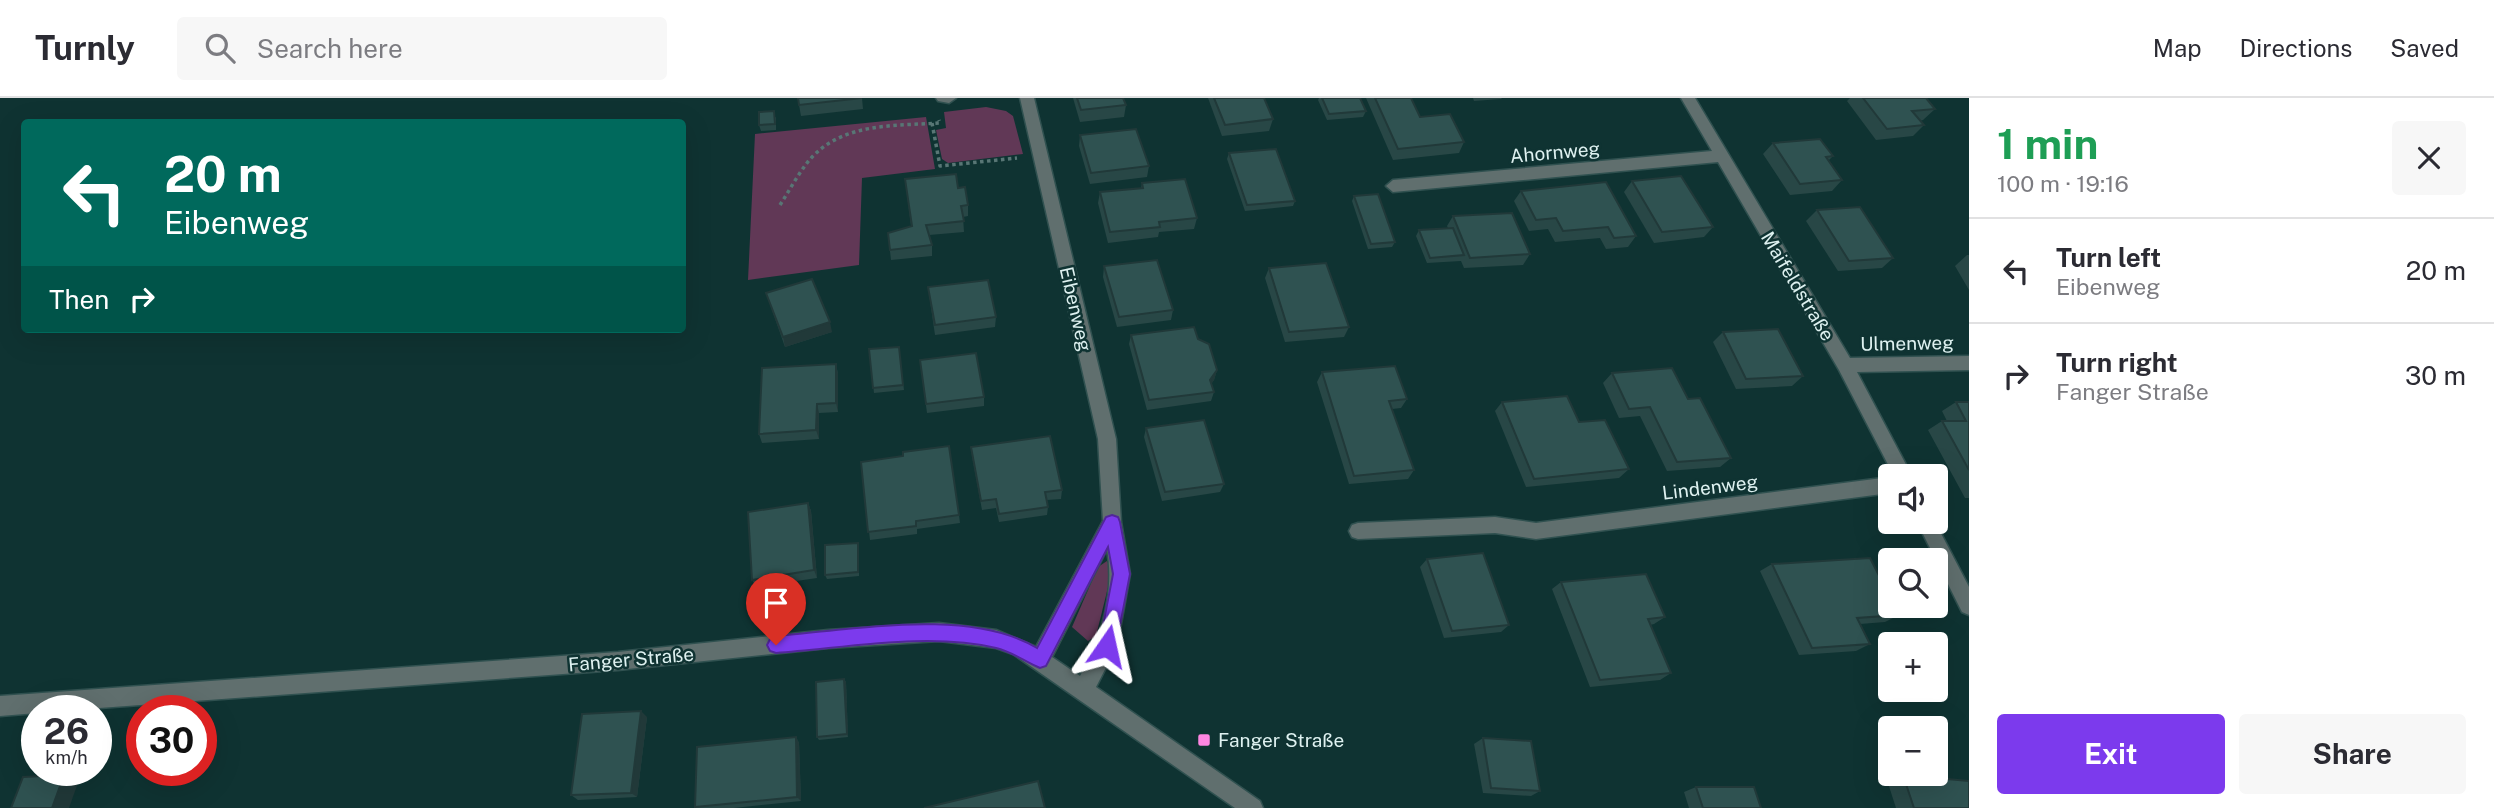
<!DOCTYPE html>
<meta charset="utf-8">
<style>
body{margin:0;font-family:"Public Sans",sans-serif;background:#f7f7f7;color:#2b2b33;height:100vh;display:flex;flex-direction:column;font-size:26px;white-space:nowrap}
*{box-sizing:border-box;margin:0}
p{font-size:23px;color:#7c7c81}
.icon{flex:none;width:38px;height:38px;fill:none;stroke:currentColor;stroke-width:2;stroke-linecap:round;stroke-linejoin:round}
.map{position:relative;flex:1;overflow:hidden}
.drawer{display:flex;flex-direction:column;background:#fff;width:525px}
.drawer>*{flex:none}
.hud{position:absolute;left:21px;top:21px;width:665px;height:214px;border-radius:7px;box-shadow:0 7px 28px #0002;background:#00695c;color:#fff;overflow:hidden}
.controls{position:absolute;left:1878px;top:366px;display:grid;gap:14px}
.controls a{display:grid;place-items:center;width:70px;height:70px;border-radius:7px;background:#fff;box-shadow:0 7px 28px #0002;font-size:35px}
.speed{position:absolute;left:21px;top:597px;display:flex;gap:14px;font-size:35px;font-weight:700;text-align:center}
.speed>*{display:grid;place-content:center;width:91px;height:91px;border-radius:50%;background:#fff;box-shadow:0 7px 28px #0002;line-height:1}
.speed small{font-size:18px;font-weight:400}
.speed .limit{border:10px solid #d22;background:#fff;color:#111}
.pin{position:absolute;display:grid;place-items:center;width:60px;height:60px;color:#fff;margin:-72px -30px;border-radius:50% 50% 50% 0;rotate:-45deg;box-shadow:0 0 7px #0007}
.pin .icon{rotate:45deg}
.me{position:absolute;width:77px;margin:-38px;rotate:11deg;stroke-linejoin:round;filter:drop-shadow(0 0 5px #0008)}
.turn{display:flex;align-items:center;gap:24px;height:147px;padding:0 28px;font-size:32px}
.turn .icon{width:91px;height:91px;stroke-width:2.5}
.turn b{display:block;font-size:49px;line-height:60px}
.then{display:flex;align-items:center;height:66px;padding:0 28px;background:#0003;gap:14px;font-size:26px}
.round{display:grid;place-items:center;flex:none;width:74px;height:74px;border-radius:7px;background:#f7f7f7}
.head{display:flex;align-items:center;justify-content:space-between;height:119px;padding:0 28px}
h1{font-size:42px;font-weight:700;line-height:52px;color:#1e9e55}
.button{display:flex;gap:14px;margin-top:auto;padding:14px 28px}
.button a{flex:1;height:80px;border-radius:7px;background:#7c3aed;color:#fff;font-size:28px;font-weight:700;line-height:80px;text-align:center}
.button a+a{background:#f7f7f7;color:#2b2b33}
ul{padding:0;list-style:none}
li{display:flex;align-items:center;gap:21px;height:105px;padding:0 28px;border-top:2px solid #e1e1e2}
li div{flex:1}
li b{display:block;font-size:26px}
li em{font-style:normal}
header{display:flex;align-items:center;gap:42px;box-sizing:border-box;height:98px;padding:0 35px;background:#fff;border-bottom:2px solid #e1e1e2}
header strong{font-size:33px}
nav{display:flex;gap:38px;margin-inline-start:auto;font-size:24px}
.search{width:490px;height:63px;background:#f7f7f7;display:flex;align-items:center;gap:18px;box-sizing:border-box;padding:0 24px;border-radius:7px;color:#7c7c81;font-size:26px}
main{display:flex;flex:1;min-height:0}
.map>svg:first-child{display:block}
.green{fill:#613856}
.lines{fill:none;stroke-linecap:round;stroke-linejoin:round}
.minor-casing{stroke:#305150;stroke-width:3}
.path{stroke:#587675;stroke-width:3.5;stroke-dasharray:3.5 3.5;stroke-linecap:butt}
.minor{fill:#606f6e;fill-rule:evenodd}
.wall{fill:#284746}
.shaded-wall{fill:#213939}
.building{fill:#2f5251;stroke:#213939;stroke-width:2}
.route{fill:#7c3aed;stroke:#51269a;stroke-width:2}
.poi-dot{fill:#fe86e1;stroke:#0f3332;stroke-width:2.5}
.labels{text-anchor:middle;stroke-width:5;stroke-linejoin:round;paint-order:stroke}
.street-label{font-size:19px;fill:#def1f0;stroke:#0f3332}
.poi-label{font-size:19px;fill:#def1f0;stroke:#0f3332;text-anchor:start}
</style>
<header>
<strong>Turnly</strong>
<div class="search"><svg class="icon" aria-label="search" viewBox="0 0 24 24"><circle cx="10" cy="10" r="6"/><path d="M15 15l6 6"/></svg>Search here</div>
<nav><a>Map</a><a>Directions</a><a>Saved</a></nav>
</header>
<main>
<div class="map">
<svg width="1969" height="710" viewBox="0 0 1969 710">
<rect width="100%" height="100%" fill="#0f3332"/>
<g class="green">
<path d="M986 9 1006 13 1013 18 1023 56 948 65 942 61 936 32 946 30 944 14Z"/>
<path d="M926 19 935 71 862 80 859 167 748 182 755 36Z"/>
<path d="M1107 463 1112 473 1096 538 1088 543 1072 529 1098 469Z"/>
</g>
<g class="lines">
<g class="minor-casing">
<g id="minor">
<path d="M936 0H956L949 5 938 3Z"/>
<path d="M1020 0H1034L1116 341 1121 424 1130 476 1117 548 1096 589 1260 703 1263 710H1235L1013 556 996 550 939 543 828 550 618 572 72 612H37V615L0 618V598L618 554 828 532 939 525 996 532 1036 549 1103 423 1098 341ZM1107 451C1115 495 1101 540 1080 578L1052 559Z"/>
<path d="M1681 0H1695L1850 260 1969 258V272L1857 274 1912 378H1894L1839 272 1718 64 1393 94 1386 88 1393 82 1712 53Z"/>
<path d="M1890 379V395L1536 441 1495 435 1358 441 1352 439 1349 433 1352 427 1358 425 1495 419 1536 425Z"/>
<path d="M1917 424H1935L1969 489V517L1962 514Z"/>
</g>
</g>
<g class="path">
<path d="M932 25 940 68 1017 60"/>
<path d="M780 107C789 93 797 78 807 65 839 24 894 28 940 25L939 22"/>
</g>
<use href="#minor" class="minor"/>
</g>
<g class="wall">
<path d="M862 0 863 11 801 18 799 7Z"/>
<path d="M1073 0H1123L1126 7 1124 19 1080 24Z"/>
<path d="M1208 0H1264L1273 21 1269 33 1222 38Z"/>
<path d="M1319 0H1360L1366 13 1363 19 1327 22 1318 2Z"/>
<path d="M1366 0H1411L1420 19 1464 44 1459 55 1393 62Z"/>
<path d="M1473 0H1502L1501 1 1474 3Z"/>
<path d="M1850 0H1926L1935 11 1923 22 1920 23 1924 27 1913 38 1876 42 1847 3Z"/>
<path d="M776 19V32L761 33 759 27Z"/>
<path d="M1080 37 1149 68 1147 79 1090 86 1079 48Z"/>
<path d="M1773 45 1833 58 1828 63 1842 82 1832 93 1790 97 1763 56Z"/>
<path d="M1229 55 1295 103 1293 108 1245 113 1227 61Z"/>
<path d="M905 81 958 90 968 107V118L963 119 964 134 929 137 932 147V158L891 162 888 135 911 128Z"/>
<path d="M1632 83 1713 129 1704 139 1654 145 1624 94Z"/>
<path d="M1142 85 1197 120 1194 131 1159 134 1158 139 1108 145 1098 105 1100 94 1141 90Z"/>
<path d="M1521 93 1636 138 1628 149 1606 151 1600 140 1555 144 1548 131 1529 133 1514 103Z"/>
<path d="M1354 98 1395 144 1392 149 1368 151 1352 103Z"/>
<path d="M1817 112 1893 160 1882 170 1838 173 1806 123Z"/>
<path d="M1453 118 1530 156 1523 167 1464 170 1461 163 1427 165 1416 138 1419 132 1448 130 1447 128Z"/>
<path d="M1967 157H1969V192L1955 168Z"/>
<path d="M1104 168 1173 212 1171 222 1117 229 1103 179Z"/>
<path d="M1269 170 1349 229 1344 239 1285 244 1265 180Z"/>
<path d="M928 189 996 219 995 229 935 237Z"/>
<path d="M766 195 832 234 785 249Z"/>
<path d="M1723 234 1803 278 1792 288 1736 291 1713 244Z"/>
<path d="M1131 237 1198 241 1217 272 1214 282 1211 286 1214 294 1211 303 1147 312 1129 246Z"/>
<path d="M899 249 904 292 874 295 869 251Z"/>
<path d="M920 262 984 299V308L927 315Z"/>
<path d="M836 266 838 276V314L819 315V341L762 345 759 336Z"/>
<path d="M1322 274 1407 301 1401 310 1392 311 1414 372 1408 381 1349 386 1317 284Z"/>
<path d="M1612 275 1688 301 1731 360 1720 369 1667 373 1640 318 1619 320 1603 285Z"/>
<path d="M1502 304 1579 324 1629 371 1619 380 1526 389 1495 313Z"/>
<path d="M1956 304H1969V400H1965L1928 332 1942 323H1947L1942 313Z"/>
<path d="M1146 330 1224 386 1220 394 1162 403 1144 339Z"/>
<path d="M971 349 1062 392 1061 401 1047 402 1048 409 1047 417 999 424 996 410 982 412 972 358Z"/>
<path d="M861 364 959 417 960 425 917 431V436L870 442Z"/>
<path d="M808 405 811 413 817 480 756 489 752 482Z"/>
<path d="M859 449V478L827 481 825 477Z"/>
<path d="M1427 461 1509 527 1501 534 1444 540 1420 469Z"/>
<path d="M1772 466 1899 517 1885 524 1860 526 1870 546 1856 553 1799 557 1760 473Z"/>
<path d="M1561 484 1665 519 1654 526 1650 527 1671 575 1660 582 1590 589 1552 491Z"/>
<path d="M844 581 846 584 848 639 819 642 817 639Z"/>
<path d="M647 619 637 699 578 702 571 697Z"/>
<path d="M796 639 799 645 801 703 734 710H696L695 709Z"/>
<path d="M1483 640 1540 693 1531 698 1483 695 1474 646Z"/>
<path d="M1903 677 1969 710H1896L1887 682Z"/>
<path d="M1696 689 1761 710H1689L1684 694Z"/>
</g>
<g class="shaded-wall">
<path d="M830 224 832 234 785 249 783 239Z"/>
<path d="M836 266 838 276V314L836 305Z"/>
<path d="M1217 272 1214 282 1207 292 1210 282Z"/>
<path d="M817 306 819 315V341L816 332Z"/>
<path d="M808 405 811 413 817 480 814 472Z"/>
<path d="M844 581 846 584 848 639 847 636Z"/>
<path d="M641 613 647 619 637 699 631 695Z"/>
<path d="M796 639 799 645 801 703 797 699Z"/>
<path d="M64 677 79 682 69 710H52Z"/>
</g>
<g class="building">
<path d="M798 0H862L799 7Z"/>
<path d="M1077 0H1123L1126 7 1081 12Z"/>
<path d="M1214 0H1264L1273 21 1225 27Z"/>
<path d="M1322 0H1360L1366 13 1329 16Z"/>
<path d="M1375 0H1411L1420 19 1450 16 1464 44 1398 51Z"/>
<path d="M1863 0H1926L1935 11 1912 13 1924 27 1887 31Z"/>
<path d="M774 13 775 26 759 27V14Z"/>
<path d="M1136 31 1149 68 1091 75 1080 37Z"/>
<path d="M1820 41 1833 58 1826 59 1842 82 1800 86 1773 45Z"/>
<path d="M1276 51 1295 103 1247 107 1229 55Z"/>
<path d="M956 76 958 90 965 89 968 107 961 108 964 123 926 127 932 147 890 152 888 135 912 128 905 81Z"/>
<path d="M1681 78 1713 129 1662 134 1632 83Z"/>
<path d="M1185 81 1197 120 1159 124 1160 129 1110 134 1100 94 1143 90 1142 85Z"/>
<path d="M1606 84 1636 138 1614 140 1608 129 1563 133 1556 120 1536 122 1521 93Z"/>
<path d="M1378 96 1395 144 1371 146 1354 98Z"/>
<path d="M1860 109 1893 160 1849 163 1817 112Z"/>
<path d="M1512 115 1530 156 1470 160 1453 118Z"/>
<path d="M1453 130 1464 157 1430 160 1419 132Z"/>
<path d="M1157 162 1173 212 1119 219 1104 168Z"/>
<path d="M1326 165 1349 229 1289 234 1269 170Z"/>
<path d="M812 181 830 224 783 239 766 195Z"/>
<path d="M988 182 996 219 935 227 928 189Z"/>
<path d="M1194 229 1198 241 1209 246 1217 272 1210 282 1214 294 1149 302 1131 237Z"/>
<path d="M1778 231 1803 278 1746 281 1723 234Z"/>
<path d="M899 249 903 287 873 290 869 251Z"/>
<path d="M976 255 984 299 926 306 920 262Z"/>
<path d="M836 266V305L817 306 816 332 759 336 762 270Z"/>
<path d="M1395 268 1407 301 1389 303 1414 372 1354 378 1322 274Z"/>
<path d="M1672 270 1688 301 1700 300 1731 360 1677 364 1650 309 1629 311 1612 275Z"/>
<path d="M1567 298 1579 324 1605 322 1629 371 1534 381 1502 304Z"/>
<path d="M1956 304H1969V372L1942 323H1966Z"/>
<path d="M1204 322 1224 386 1165 394 1146 330Z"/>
<path d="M1050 338 1062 392 1045 394 1048 409 999 416 996 401 981 403 971 349Z"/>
<path d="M949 348 959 417 916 423V428L868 434 861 364 903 358V354Z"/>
<path d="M808 405 814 472 752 482 748 414Z"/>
<path d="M858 445V474L825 477V447Z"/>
<path d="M1483 455 1509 527 1452 533 1427 461Z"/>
<path d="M1870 460 1890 499V508H1894L1899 517 1857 520 1870 546 1812 550 1772 466Z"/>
<path d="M1646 476 1665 519 1648 521 1671 575 1600 582 1561 484Z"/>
<path d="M844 581 847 636 817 639 816 584Z"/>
<path d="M641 613 631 695 571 697 582 616Z"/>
<path d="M796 639 797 699 695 709 697 649Z"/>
<path d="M1483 640 1531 643 1540 693 1491 690Z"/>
<path d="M64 677 52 710H11L23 679Z"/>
<path d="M1903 677 1969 683V710H1914Z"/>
<path d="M1038 683 1045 710H924Z"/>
<path d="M1696 689H1754L1761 710H1703Z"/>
</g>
<path class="route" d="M1112 417 1118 419 1120 424 1130 476 1116 548 1114 554 1107 557 1101 554 1099 548 1113 476 1108 449 1046 568 1040 570C1025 564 1013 554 996 550 928 534 846 550 776 555L770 553 767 547 770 541 776 538C853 532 969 509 1037 550L1106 419Z"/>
<rect class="poi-dot" x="1197" y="635" width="14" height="14" rx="3.5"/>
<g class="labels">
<g class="street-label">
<text transform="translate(1555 54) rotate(-5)" y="7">Ahornweg</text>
<text transform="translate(1798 188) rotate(59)" y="7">Maifeldstraße</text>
<text transform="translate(1076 211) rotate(77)" y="7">Eibenweg</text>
<text transform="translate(1907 245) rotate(-1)" y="7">Ulmenweg</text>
<text transform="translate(1710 389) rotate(-7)" y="7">Lindenweg</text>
<text transform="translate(631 561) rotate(-5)" y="7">Fanger Straße</text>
</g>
<g class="poi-label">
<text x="1218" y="649">Fanger Straße</text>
</g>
</g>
</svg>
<div class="controls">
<a><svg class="icon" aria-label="sound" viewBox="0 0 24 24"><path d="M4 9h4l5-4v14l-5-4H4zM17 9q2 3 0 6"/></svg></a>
<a><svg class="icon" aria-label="search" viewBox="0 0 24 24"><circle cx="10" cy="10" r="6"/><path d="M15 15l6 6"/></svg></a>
<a>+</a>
<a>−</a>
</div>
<div class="speed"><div>26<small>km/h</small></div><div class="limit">30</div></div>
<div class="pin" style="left:776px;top:547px;background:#d93025"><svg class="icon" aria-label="arrive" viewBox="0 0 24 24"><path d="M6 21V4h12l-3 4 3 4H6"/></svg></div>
<svg class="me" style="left:1107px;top:548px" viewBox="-20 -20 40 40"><path d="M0-17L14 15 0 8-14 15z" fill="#7c3aed" stroke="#fff" stroke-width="4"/></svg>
<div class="hud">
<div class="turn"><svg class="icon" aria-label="left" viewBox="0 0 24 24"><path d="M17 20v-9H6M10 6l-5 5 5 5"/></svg><div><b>20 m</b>Eibenweg</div></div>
<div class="then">Then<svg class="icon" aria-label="right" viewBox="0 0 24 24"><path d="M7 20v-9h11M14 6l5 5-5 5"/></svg></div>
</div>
</div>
<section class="drawer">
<div class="head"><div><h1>1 min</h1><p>100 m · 19:16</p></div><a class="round"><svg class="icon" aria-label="close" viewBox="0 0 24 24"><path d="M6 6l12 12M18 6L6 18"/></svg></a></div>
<ul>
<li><svg class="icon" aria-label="left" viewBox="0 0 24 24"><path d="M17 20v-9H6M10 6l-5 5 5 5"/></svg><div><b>Turn left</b><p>Eibenweg</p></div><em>20 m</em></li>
<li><svg class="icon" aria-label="right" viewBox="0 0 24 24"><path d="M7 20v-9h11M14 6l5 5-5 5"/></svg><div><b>Turn right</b><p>Fanger Straße</p></div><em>30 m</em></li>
</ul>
<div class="button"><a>Exit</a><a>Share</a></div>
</section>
</main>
